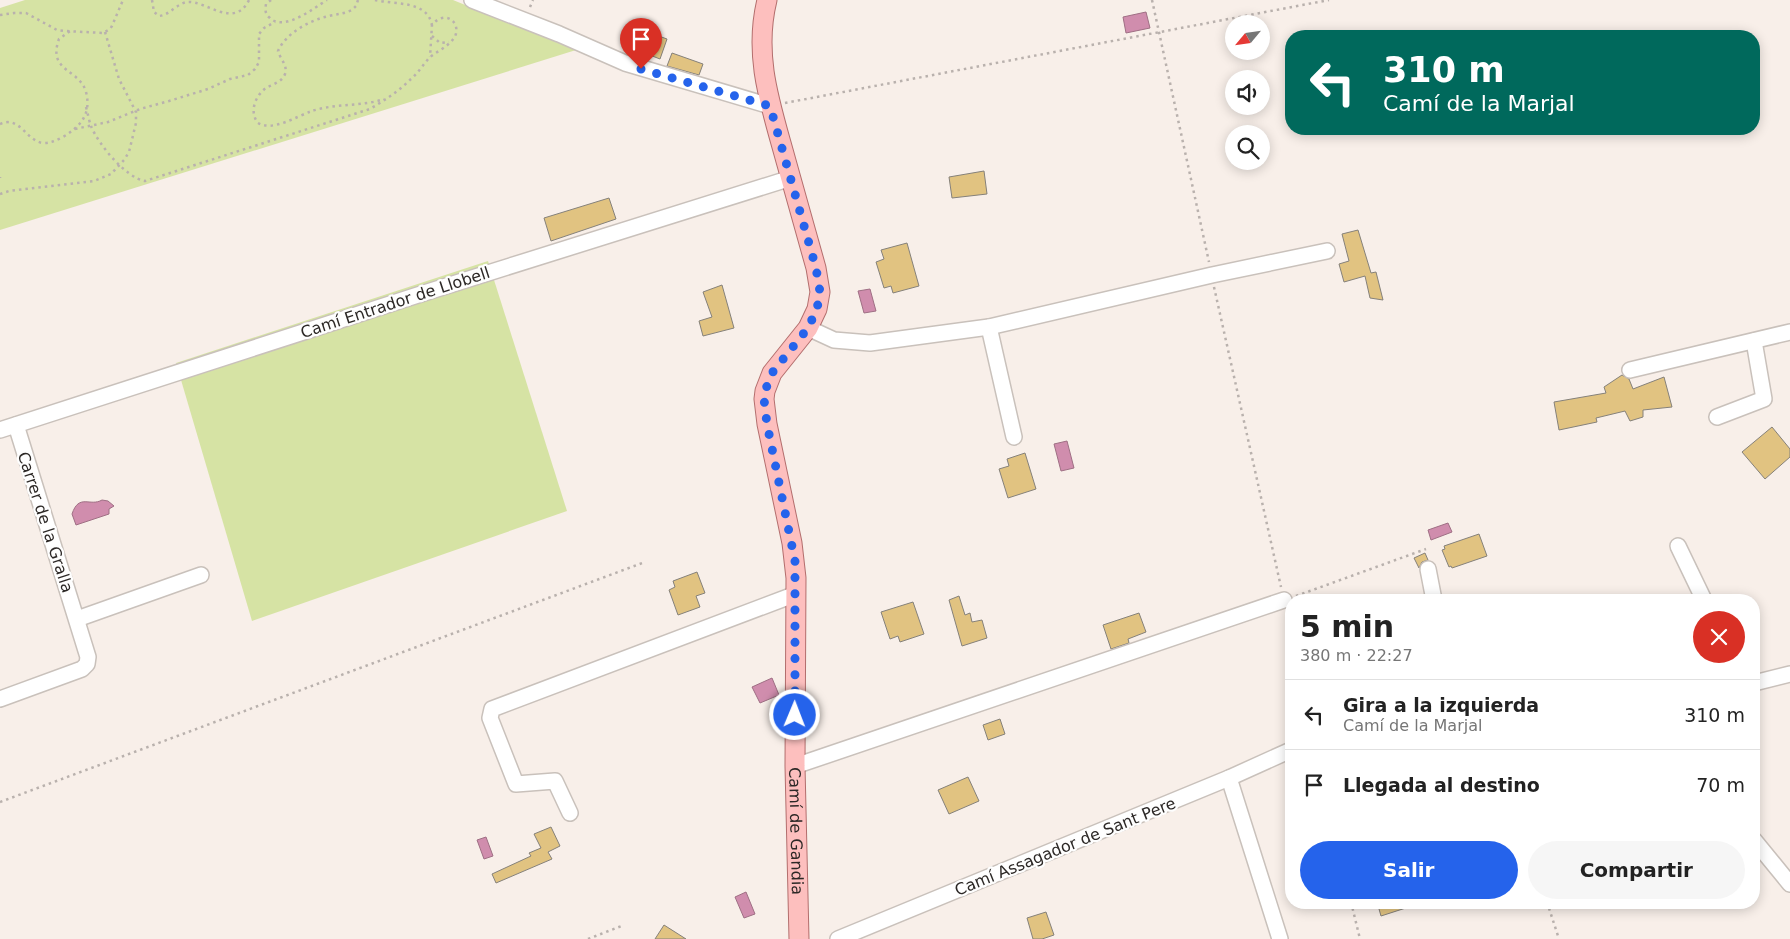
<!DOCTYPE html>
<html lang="es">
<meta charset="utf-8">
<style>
body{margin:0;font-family:"DejaVu Sans",sans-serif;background:#f6f6f6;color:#222;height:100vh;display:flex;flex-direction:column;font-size:19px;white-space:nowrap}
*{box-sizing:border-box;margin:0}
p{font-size:16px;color:#767676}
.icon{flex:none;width:28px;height:28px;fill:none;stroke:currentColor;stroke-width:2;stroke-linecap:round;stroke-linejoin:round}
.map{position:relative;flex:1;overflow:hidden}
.panel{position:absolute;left:1285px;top:594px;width:475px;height:315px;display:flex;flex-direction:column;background:#fff;border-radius:20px;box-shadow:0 2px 12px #0003}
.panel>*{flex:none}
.hud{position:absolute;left:1285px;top:30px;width:475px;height:105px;border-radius:20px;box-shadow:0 2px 12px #0003;background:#00695c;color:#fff;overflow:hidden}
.needle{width:32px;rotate:241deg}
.controls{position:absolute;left:1225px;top:15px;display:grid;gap:10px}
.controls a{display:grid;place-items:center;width:45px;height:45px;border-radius:50%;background:#fff;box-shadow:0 2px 12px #0003;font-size:25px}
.pin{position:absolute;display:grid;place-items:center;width:42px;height:42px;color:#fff;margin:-51px -21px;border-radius:50% 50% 50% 0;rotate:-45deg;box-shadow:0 0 5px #0007}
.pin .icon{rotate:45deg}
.me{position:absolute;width:55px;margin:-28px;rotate:1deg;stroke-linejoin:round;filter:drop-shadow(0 0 4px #0008)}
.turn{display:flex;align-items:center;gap:18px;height:105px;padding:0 15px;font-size:22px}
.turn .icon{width:65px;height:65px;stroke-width:2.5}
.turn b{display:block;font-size:35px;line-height:42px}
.round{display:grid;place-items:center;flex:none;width:52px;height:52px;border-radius:26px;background:#f6f6f6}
.summary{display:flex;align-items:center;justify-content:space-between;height:85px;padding:0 15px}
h1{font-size:30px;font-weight:800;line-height:38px}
.action{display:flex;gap:10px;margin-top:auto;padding:10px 15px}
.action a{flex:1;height:58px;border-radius:30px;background:#2563eb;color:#fff;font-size:20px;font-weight:800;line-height:58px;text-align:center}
.action a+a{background:#f6f6f6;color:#222}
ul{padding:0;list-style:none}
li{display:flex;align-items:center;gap:15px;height:70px;padding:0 15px;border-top:1px solid #e0e0e0}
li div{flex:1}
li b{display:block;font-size:19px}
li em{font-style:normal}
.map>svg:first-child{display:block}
.green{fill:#d6e3a4}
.water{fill:#d08dad;stroke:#9f6f84}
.building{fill:#e1c381;stroke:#85817a}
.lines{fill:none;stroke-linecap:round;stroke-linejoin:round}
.minor-casing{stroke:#c9c1bb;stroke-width:18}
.major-casing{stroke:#b36e6d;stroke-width:21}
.path{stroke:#b9b1ad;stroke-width:2.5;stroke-dasharray:2.5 4;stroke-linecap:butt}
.minor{stroke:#fff;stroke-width:15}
.major{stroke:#fdbfbe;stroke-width:19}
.route{stroke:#2563eb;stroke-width:9;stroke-dasharray:0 16.2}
.labels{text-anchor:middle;stroke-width:4.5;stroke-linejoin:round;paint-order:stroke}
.street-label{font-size:16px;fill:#2c2826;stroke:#fefefe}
</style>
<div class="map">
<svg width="1790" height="939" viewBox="0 0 1790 939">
<rect width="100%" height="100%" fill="#f8efe9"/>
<g class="green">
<path d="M25 0H453L576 50 0 230V8Z"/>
<path d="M488 261 567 511 252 621 176 363Z"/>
</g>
<g class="water">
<path d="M1146 12 1150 28 1126 33 1123 17Z"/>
<path d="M870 289 876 311 864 313 858 291Z"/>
<path d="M1067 441 1074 468 1061 471 1054 444Z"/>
<path d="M102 500 108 501 114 506 109 509V514L76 525 72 514C79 493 90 507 102 500Z"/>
<path d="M1448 523 1452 532 1431 540 1428 530Z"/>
<path d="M772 678 779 695 760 703 752 687Z"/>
<path d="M486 837 493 856 484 859 477 840Z"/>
<path d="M746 892 755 914 744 918 735 897Z"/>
</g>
<g class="building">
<path d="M656 35 667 39 660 59 624 45 628 36 652 45Z"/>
<path d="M672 53 703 64 699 75 667 66Z"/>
<path d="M984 171 987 194 952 198 949 177Z"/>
<path d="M609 198 616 219 551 241 544 218Z"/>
<path d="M1358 230 1371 273 1376 272 1383 300 1370 298 1365 276 1344 282 1339 264 1349 261 1342 234Z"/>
<path d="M907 243 919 286 893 293 891 286 884 288 876 262 884 259 881 250Z"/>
<path d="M722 285 734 328 703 336 699 321 712 317 703 292Z"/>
<path d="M1622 375 1629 379 1633 389 1664 377 1672 407 1643 410V417L1630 421 1625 411 1596 418 1597 422 1559 430 1554 402 1606 393 1604 387Z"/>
<path d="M1772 427 1790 449V457L1765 479 1742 452Z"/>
<path d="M1025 453 1036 489 1008 498 999 469 1009 466 1007 459Z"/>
<path d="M1479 534 1487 556 1452 568 1451 566 1449 567 1442 550 1445 549 1444 546Z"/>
<path d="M1425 553 1428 560 1422 562 1419 568 1414 558Z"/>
<path d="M697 572 705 593 696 596 700 607 678 615 669 590 675 587 673 581Z"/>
<path d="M959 596 965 615 970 613 972 622 982 620 987 638 962 646 949 600Z"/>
<path d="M913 602 924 634 900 642 898 636 890 639 881 612Z"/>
<path d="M1139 613 1146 632 1128 639 1129 643 1111 649 1103 625Z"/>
<path d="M1000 719 1005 734 988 740 983 725Z"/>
<path d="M968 777 979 801 949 814 938 790Z"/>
<path d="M551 827 560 846 548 852 552 859 496 883 492 874 531 856 529 853 541 848 534 834Z"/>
<path d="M1377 902H1415V905L1381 916Z"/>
<path d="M1046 912 1054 935 1042 939H1033L1027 918Z"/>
<path d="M664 925 686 939H655Z"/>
</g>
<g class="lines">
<g class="minor-casing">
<g id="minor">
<path d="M472 0 559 34 625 63 770 106"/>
<path d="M989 327 1014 437"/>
<path d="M808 328 834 340 870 343 989 327 1212 275 1327 251"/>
<path d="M1630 370 1790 332"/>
<path d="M1717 417 1764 399 1754 341"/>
<path d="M0 430 421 294 791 178"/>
<path d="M1678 546 1704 600"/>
<path d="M1428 569 1434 600"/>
<path d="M77 619 201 575"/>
<path d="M1754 683 1790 674"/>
<path d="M0 699 82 669 87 664 88 657 16 425"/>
<path d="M795 766 1284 600"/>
<path d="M1229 778 1280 939"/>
<path d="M570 813 555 781 516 784 490 718 492 709 796 594"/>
<path d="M1754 840 1790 884"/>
<path d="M838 939 1229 778 1291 750"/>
</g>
</g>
<g class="major-casing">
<g id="major">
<path id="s1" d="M767 0C753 57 771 106 786 161 796 197 806 232 816 268L820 292 817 309 808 328 772 373 765 391 764 399 767 424 792 543 796 578 795 766 799 939"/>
</g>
</g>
<g class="path">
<path d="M152 0 154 12 159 16C170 15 176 4 187 2 206 0 234 30 249 0"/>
<path d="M271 0 266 4C265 10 265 14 270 18 284 32 314 8 327 0"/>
<path d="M358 0 356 6 352 10C344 14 337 14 329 16 310 20 286 33 278 51 280 59 288 65 285 74 282 82 273 84 266 88 255 96 249 112 258 123 273 132 297 116 312 111 336 103 361 107 384 99"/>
<path d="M375 0C395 5 427 0 432 25"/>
<path d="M1152 0 1209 262"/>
<path d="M530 7 533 0"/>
<path d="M0 15 14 13H26L57 30 66 31 103 33 110 29 112 26 123 0"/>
<path d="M432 36 440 43 449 42"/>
<path d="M785 103 1329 0"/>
<path d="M86 107C88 114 89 121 91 126 98 144 126 178 145 181L370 109C385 100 399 91 411 79 418 73 423 65 429 58 437 51 448 47 454 38 457 34 457 28 455 24 449 14 438 17 432 25L430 57"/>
<path d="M0 124C20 115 26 141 43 143 50 143 55 141 61 138 79 128 92 115 86 92 80 69 47 72 59 39L70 31"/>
<path d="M75 129 108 122 140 109 169 101 208 89 230 79 248 75 255 69 259 62V34L264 28 275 22"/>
<path d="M0 177V178"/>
<path d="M0 194 9 191 94 181 111 174 124 160 129 152 136 123V112L119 79 105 32"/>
<path d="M1214 287 1281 587"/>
<path d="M1296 596 1426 549"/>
<path d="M1288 614 1291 630"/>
<path d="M0 802 645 562"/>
<path d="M1351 902 1360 939"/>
<path d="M1547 902 1559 939"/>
<path d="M588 939 624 925"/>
</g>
<use href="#minor" class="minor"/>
<use href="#major" class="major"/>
</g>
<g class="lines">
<path class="route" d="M641 69 770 106 816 268 820 292 817 309 808 328 772 373 765 391 764 399 767 424 795 561V715"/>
</g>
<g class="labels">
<g class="street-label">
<text transform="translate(395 302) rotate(-18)" y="6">Camí Entrador de Llobell</text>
<text transform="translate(46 522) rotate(72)" y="6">Carrer de la Gralla</text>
<text dy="6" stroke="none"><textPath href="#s1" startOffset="858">Camí de Gandia</textPath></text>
<text transform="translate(1065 846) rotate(-22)" y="6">Camí Assagador de Sant Pere</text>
</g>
</g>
</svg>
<div class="controls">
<a><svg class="needle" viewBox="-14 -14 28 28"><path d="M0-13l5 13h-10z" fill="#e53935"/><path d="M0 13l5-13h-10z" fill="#767676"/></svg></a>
<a><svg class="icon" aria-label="sound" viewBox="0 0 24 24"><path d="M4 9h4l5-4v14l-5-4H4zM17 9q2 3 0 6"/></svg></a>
<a><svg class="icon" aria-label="search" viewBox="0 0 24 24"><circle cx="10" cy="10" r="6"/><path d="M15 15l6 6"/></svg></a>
</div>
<div class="pin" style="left:641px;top:69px;background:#d93025"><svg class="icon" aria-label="arrive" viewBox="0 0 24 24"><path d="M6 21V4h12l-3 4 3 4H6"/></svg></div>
<svg class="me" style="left:795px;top:715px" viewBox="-20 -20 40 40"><circle r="17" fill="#2563eb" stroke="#fff" stroke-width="3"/><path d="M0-11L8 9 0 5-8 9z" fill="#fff"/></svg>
<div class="hud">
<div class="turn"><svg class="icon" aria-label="left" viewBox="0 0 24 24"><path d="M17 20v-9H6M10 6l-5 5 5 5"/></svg><div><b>310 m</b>Camí de la Marjal</div></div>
</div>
<section class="panel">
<div class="summary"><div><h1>5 min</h1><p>380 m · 22:27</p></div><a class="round" style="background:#d93025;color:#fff"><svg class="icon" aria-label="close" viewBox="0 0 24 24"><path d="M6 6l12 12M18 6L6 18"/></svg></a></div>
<ul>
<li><svg class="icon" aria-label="left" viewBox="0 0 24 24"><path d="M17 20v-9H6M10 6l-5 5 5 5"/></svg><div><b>Gira a la izquierda</b><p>Camí de la Marjal</p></div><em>310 m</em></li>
<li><svg class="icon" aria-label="arrive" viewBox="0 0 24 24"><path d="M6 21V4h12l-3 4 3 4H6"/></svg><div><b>Llegada al destino</b></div><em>70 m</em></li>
</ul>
<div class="action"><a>Salir</a><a>Compartir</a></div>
</section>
</div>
